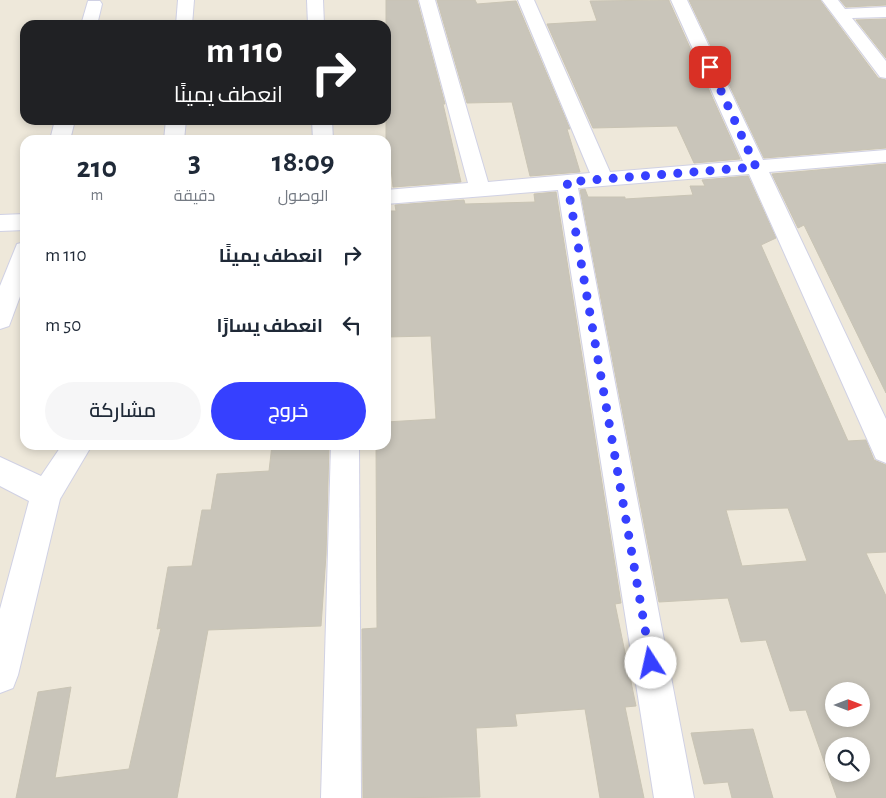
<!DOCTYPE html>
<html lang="ar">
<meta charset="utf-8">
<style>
body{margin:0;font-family:"Alegreya Sans",Cairo,sans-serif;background:#f6f6f7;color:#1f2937;direction:rtl;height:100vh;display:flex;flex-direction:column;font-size:19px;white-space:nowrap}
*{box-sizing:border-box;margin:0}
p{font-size:16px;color:#747a83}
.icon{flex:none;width:28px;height:28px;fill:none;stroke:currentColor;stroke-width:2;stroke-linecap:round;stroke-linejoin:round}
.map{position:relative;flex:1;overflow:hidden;direction:ltr}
.sheet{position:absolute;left:20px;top:135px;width:371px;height:315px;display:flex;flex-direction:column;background:#fff;border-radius:15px;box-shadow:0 2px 8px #0003;direction:rtl}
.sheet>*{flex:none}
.top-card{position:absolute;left:20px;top:20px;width:371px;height:105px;border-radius:15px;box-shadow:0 2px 8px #0003;direction:rtl;background:#202124;color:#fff;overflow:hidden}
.needle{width:32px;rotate:90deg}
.tools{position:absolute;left:825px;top:682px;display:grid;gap:10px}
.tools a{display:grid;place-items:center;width:45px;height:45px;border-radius:50%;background:#fff;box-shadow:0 2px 8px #0003;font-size:25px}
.pin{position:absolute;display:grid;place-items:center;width:42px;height:42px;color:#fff;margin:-21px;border-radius:10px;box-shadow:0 2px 8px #0006}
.me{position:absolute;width:55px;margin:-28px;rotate:350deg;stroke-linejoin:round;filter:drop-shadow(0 0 4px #0008)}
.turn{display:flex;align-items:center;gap:18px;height:105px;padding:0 25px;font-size:22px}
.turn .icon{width:65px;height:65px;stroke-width:2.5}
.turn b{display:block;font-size:35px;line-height:42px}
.eta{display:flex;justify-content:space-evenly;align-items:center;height:85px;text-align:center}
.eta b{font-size:30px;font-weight:600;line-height:35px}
.button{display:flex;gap:10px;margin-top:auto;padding:10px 25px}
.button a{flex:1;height:58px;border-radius:30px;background:#3640ff;color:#fff;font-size:20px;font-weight:600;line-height:58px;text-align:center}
.button a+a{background:#f6f6f7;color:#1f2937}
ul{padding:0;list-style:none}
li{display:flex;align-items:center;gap:15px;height:70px;padding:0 25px}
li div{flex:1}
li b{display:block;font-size:19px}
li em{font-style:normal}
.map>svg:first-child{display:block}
.building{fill:#c9c5ba;stroke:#c9c4b4;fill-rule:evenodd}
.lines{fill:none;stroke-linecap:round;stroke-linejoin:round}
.minor-casing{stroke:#d0d1e4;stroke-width:2}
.minor{fill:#fff;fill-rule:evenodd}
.route{stroke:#3640ff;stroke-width:9;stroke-dasharray:0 16.2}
</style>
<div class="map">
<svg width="886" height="798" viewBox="0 0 886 798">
<rect width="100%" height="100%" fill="#eee8da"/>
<g class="building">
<path d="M386 0H417L445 104H443L461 182 393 187 388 140H386Z"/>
<path d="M437 0H475L477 4 516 1 570 129H567L580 172 530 176 512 102 467 103Z"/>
<path d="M669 0V1L740 159 694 163 677 126 593 128 547 24 597 21 590 1Z"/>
<path d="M689 0H820L878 78 886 80V148L764 158Z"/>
<path d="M840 0H886V5L846 7Z"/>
<path d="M886 19V58L856 20Z"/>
<path d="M886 164V393L804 225 798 228 772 174Z"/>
<path d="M748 176 776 238 761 245 848 441 866 440 874 460 886 465V552L866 553 886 596V798H837L806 710 790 711 766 640 741 642 728 598 659 602 580 190 585 189 588 197H625V199L693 195 690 186H705L702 180ZM788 508 807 561 742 566 726 510ZM834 691H861V719H834ZM834 746H861V774H834Z"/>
<path d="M556 192 621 603 615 604 636 706 625 707 644 798H600L585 709 515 714 517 726 476 728 480 797 363 798 362 629 377 628 376 445H386V422L436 419 431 336 386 337V211H396L395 205 464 200 465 204 535 202 534 194Z"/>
<path d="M272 445H329L326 555 321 626 208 630 177 798H16L38 692 71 687 55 778 129 769 161 628 157 629 168 567 192 566 202 510H211L217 474 269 471Z"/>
<path d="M753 729 773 798H732L728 782 704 784 691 733Z"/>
</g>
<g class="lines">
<g class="minor-casing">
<g id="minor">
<path d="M178 0H194L192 25H176Z"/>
<path d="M307 0H323L324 25H308Z"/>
<path d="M419 0H435L488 182 590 173 518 0H534L610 172 743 161 671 0H687L763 160 886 150V162L769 172 886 419V463L876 459 749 174 578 188 694 798H654L558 190 386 204V190L468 183Z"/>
<path d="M822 0H838L845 9 886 7V17L852 18 886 61V78L880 77Z"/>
<path d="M88 1H100L102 4 97 25H81Z"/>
<path d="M55 120H75L70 140H50Z"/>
<path d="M166 120H186L184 140H164Z"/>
<path d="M312 120H332L333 140H313Z"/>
<path d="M25 214V230L0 231V215Z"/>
<path d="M25 242V283L9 326 0 329V286L17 244Z"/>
<path d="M62 445H92L60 499 18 675 13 688 0 693V609L29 501 0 486V457L41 476Z"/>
<path d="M331 445H359L361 798H321Z"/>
</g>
</g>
<use href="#minor" class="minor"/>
</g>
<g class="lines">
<path class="route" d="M651 663 567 182 756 167 710 67"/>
</g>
</svg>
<div class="tools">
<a><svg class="needle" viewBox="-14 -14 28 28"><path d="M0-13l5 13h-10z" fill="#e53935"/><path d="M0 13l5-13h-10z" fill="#747a83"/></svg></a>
<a><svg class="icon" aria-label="search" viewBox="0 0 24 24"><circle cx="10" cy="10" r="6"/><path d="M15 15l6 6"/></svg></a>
</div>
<div class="pin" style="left:710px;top:67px;background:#d93025"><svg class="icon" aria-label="arrive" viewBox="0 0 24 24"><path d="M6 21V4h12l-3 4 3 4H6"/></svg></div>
<svg class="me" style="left:651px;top:663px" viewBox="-20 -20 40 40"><circle r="19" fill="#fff"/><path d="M0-13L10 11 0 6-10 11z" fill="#3640ff"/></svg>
<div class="top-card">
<div class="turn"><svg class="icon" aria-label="right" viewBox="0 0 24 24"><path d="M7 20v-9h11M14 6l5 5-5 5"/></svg><div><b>110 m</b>انعطف يمينًا</div></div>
</div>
<section class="sheet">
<div class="eta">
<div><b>18:09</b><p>الوصول</p></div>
<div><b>3</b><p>دقيقة</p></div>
<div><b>210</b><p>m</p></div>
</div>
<ul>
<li><svg class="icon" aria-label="right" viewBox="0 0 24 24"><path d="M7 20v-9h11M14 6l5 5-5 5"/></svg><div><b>انعطف يمينًا</b></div><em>110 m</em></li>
<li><svg class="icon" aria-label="left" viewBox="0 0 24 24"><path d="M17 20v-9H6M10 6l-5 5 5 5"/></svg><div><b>انعطف يسارًا</b></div><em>50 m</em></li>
</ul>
<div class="button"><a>خروج</a><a>مشاركة</a></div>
</section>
</div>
